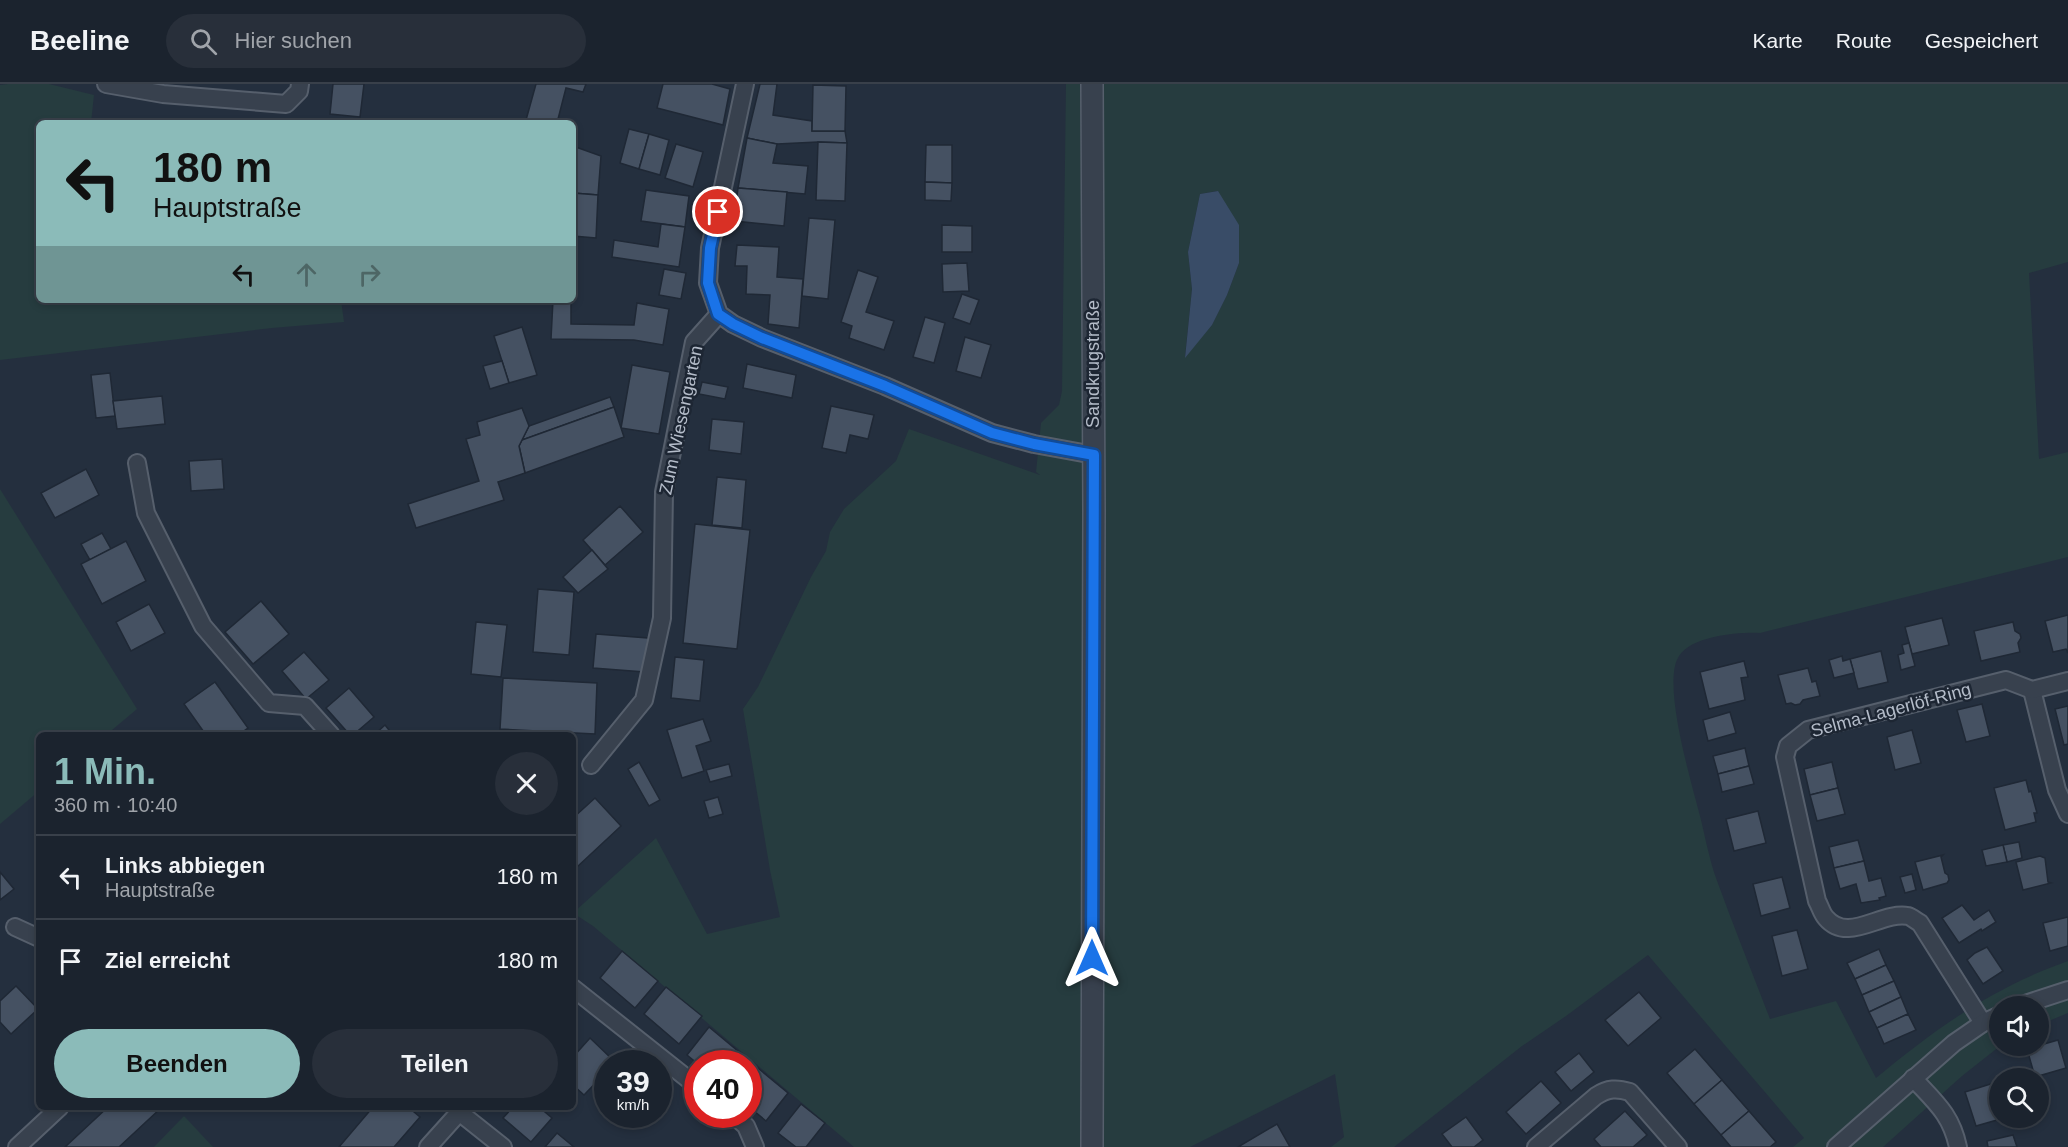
<!DOCTYPE html>
<html lang="de">
<meta charset="utf-8">
<style>
body{margin:0;font-family:Helvetica,sans-serif;background:#282f3a;color:#f1f3f6;height:100vh;display:flex;flex-direction:column;font-size:22px;white-space:nowrap}
*{box-sizing:border-box;margin:0}
p{font-size:20px;color:#a0a4aa}
.icon{flex:none;width:33px;height:33px;fill:none;stroke:currentColor;stroke-width:2;stroke-linecap:round;stroke-linejoin:round}
.map{position:relative;flex:1;overflow:hidden}
.drawer{position:absolute;left:36px;top:648px;width:540px;height:378px;display:flex;flex-direction:column;background:#1b232e;border-radius:9px;box-shadow:0 3px 9px #0003,0 0 0 2px #39404a}
.drawer>*{flex:none}
.guide{position:absolute;left:36px;top:36px;width:540px;height:183px;border-radius:9px;box-shadow:0 3px 9px #0003,0 0 0 2px #39404a;background:#8bbbb9;color:#111;overflow:hidden}
.buttons{position:absolute;left:1989px;top:912px;display:grid;gap:12px}
.buttons a{display:grid;place-items:center;width:60px;height:60px;border-radius:50%;background:#1b232e;box-shadow:0 3px 9px #0003,0 0 0 2px #39404a;font-size:30px}
.speed{position:absolute;left:594px;top:966px;display:flex;gap:12px;font-size:30px;font-weight:700;text-align:center}
.speed>*{display:grid;place-content:center;width:78px;height:78px;border-radius:50%;background:#1b232e;box-shadow:0 3px 9px #0003,0 0 0 2px #39404a;line-height:1}
.speed small{font-size:15px;font-weight:400}
.speed .limit{border:9px solid #d22;background:#fff;color:#111}
.pin{position:absolute;display:grid;place-items:center;width:51px;height:51px;color:#fff;margin:-26px;border:3px solid #fff;border-radius:50%;box-shadow:0 2px 6px #0007}
.me{position:absolute;width:66px;margin:-33px;rotate:0deg;stroke-linejoin:round;filter:drop-shadow(0 0 4px #0008)}
.turn{display:flex;align-items:center;gap:21px;height:126px;padding:0 18px;font-size:27px}
.turn .icon{width:78px;height:78px;stroke-width:2.5}
.turn b{display:block;font-size:42px;line-height:51px}
.lanes{display:flex;align-items:center;height:57px;padding:0 18px;background:#0003;justify-content:center;gap:30px;direction:ltr}
.lanes .off{opacity:.35}
.round{display:grid;place-items:center;flex:none;width:63px;height:63px;border-radius:32px;background:#282f3a}
.headline{display:flex;align-items:center;justify-content:space-between;height:102px;padding:0 18px}
h1{font-size:36px;font-weight:600;line-height:45px;color:#8bbbb9}
.action{display:flex;gap:12px;margin-top:auto;padding:12px 18px}
.action a{flex:1;height:69px;border-radius:36px;background:#8bbbb9;color:#111;font-size:24px;font-weight:600;line-height:69px;text-align:center}
.action a+a{background:#282f3a;color:#f1f3f6}
ul{padding:0;list-style:none}
li{display:flex;align-items:center;gap:18px;height:84px;padding:0 18px;border-top:2px solid #39404a}
li div{flex:1}
li b{display:block;font-size:22px}
li em{font-style:normal}
header{display:flex;align-items:center;gap:36px;box-sizing:border-box;height:84px;padding:0 30px;background:#1b232e;border-bottom:2px solid #39404a}
header strong{font-size:28px}
nav{display:flex;gap:33px;margin-inline-start:auto;font-size:21px}
.search{width:420px;height:54px;background:#282f3a;display:flex;align-items:center;gap:15px;box-sizing:border-box;padding:0 21px;border-radius:33px;color:#a0a4aa;font-size:22px}
.map>svg:first-child{display:block}
.green{fill:#263c3f;fill-rule:evenodd}
.water{fill:#394c67}
.building{fill:#455162;stroke:#1f2835;stroke-width:1.5}
.lines{fill:none;stroke-linecap:round;stroke-linejoin:round}
.minor-casing{stroke:#565f6c;stroke-width:20}
.tertiary-casing{stroke:#565f6c;stroke-width:24}
.minor{stroke:#38414e;stroke-width:16}
.tertiary{stroke:#38414e;stroke-width:21}
.route-casing{stroke:#114b97;stroke-width:15}
.route{stroke:#1a73e8;stroke-width:10}
.labels{text-anchor:middle;stroke-width:5;stroke-linejoin:round;paint-order:stroke}
.street-label{font-size:18px;fill:#b4bcc9;stroke:#1d2633}
</style>
<header>
<strong>Beeline</strong>
<div class="search"><svg class="icon" aria-label="search" viewBox="0 0 24 24"><circle cx="10" cy="10" r="6"/><path d="M15 15l6 6"/></svg>Hier suchen</div>
<nav><a>Karte</a><a>Route</a><a>Gespeichert</a></nav>
</header>
<div class="map">
<svg width="2068" height="1063" viewBox="0 0 2068 1063">
<rect width="100%" height="100%" fill="#242f3e"/>
<g class="green">
<path d="M8 0H49L94 11 91 39H39V216H341L344 238 272 244 0 276V1Z"/>
<path d="M1066 0H2068V178L2029 189 2039 375 2068 368V473L1760 549C1738 548 1692 552 1679 572 1661 599 1692 700 1700 732 1705 752 1709 774 1716 794 1733 841 1752 888 1770 935L1836 917 1876 994C1938 943 1992 904 2068 877V929L2039 941 2038 922H2000V962L1962 992 1883 1063H1793L1804 1054 1648 871 1566 932 1522 962 1394 1063H1331L1344 1053 1335 990 1190 1063H854L593 842 573 829 656 754 707 850 780 833 770 786 743 625 758 603 811 493 826 467 830 448 844 425 896 377 909 345 1040 391 1036 388 1041 339 1059 321 1062 307ZM1217 107 1239 179 1227 211 1212 241 1185 272 1192 205 1188 168 1200 110Z"/>
<path d="M0 405 137 625 106 651H39V707L0 740Z"/>
<path d="M184 1032 213 1063H154Z"/>
</g>
<path class="water" d="M1218 107 1239 141V179L1227 211 1212 241 1185 274 1192 205 1188 168 1200 110Z"/>
<g class="building">
<path d="M333 0H364L360 33 330 30Z"/>
<path d="M536 0H586L583 8 566 4 557 39H539L526 36Z"/>
<path d="M663 0H712L730 5 723 41 657 24Z"/>
<path d="M760 0H777L773 31 812 37V47H845L847 59 818 58 777 60 747 54Z"/>
<path d="M813 1 846 2 845 47H812Z"/>
<path d="M629 45 649 50 639 85 620 79Z"/>
<path d="M649 50 669 56 660 91 639 85Z"/>
<path d="M747 54 777 60 773 79 808 82 805 110 738 104Z"/>
<path d="M818 58 847 59 845 117 816 116Z"/>
<path d="M676 60 703 68 693 103 665 94Z"/>
<path d="M926 61H952V99L925 98Z"/>
<path d="M573 62 601 72 598 111 573 109Z"/>
<path d="M925 98 952 99 951 117 925 116Z"/>
<path d="M738 104 787 108 784 142 734 137Z"/>
<path d="M646 106 689 112 685 143 641 137Z"/>
<path d="M573 109 598 111 596 154 573 152Z"/>
<path d="M809 134 835 136 828 215 802 212Z"/>
<path d="M661 140 685 143 679 183 612 173 614 156 658 163Z"/>
<path d="M942 141 972 142V168H942Z"/>
<path d="M737 161 779 163 777 193 803 195 799 244 768 240 770 211 746 210 747 182H735Z"/>
<path d="M967 179 969 207 943 208 942 180Z"/>
<path d="M664 185 686 189 681 215 659 211Z"/>
<path d="M858 186 878 193 866 228 894 237 884 266 849 254 852 242 841 238Z"/>
<path d="M962 210 979 216 970 240 953 234Z"/>
<path d="M553 216H571V240L634 241 637 219 669 225 663 261 634 256 551 255Z"/>
<path d="M925 233 945 239 934 279 913 273Z"/>
<path d="M522 243 537 291 509 299 494 252Z"/>
<path d="M965 253 991 261 981 294 956 287Z"/>
<path d="M502 277 509 299 490 305 483 282Z"/>
<path d="M747 280 796 291 792 314 743 304Z"/>
<path d="M632 281 670 288 659 350 621 344Z"/>
<path d="M110 289 115 332 96 334 91 291Z"/>
<path d="M702 298 728 303 725 315 699 310Z"/>
<path d="M162 312 165 340 117 345 113 317Z"/>
<path d="M610 313 614 323 522 356 529 342Z"/>
<path d="M831 322 874 331 868 355 850 351 846 369 822 364Z"/>
<path d="M614 323 624 353 525 389 519 362 522 356Z"/>
<path d="M522 324 529 342 519 362 525 389 498 398 504 416 416 444 408 420 479 397 466 355 480 351 477 338Z"/>
<path d="M712 335 744 338 741 370 709 366Z"/>
<path d="M222 375 224 405 191 407 189 377Z"/>
<path d="M86 385 99 411 55 434 41 409Z"/>
<path d="M717 393 746 396 742 444 712 441Z"/>
<path d="M620 422 643 448 605 481 583 456Z"/>
<path d="M695 440 750 446 737 565 683 559Z"/>
<path d="M102 449 111 465 90 476 81 460Z"/>
<path d="M126 457 146 497 102 520 81 480Z"/>
<path d="M592 466 608 485 578 509 563 493Z"/>
<path d="M538 505 574 508 569 571 533 568Z"/>
<path d="M261 517 289 550 253 580 225 548Z"/>
<path d="M149 520 165 549 131 567 116 538Z"/>
<path d="M2068 531V569L2066 565 2053 568 2045 537Z"/>
<path d="M1942 534 1949 561 1912 570 1905 543Z"/>
<path d="M476 538 507 541 501 593 471 590Z"/>
<path d="M2013 538 2015 547 2020 550 2021 554 2018 559 2020 568 1981 577 1974 547Z"/>
<path d="M596 550 648 554 645 588 593 584Z"/>
<path d="M1909 559 1915 582 1901 586 1898 571 1904 569 1902 561Z"/>
<path d="M1881 567 1888 598 1858 605 1850 575Z"/>
<path d="M304 568 329 596 306 615 282 587Z"/>
<path d="M1842 572 1843 577 1850 575 1854 589 1834 594 1829 576Z"/>
<path d="M675 573 704 576 700 617 671 614Z"/>
<path d="M1744 577 1748 593 1741 594 1745 616 1709 625 1700 588Z"/>
<path d="M1808 584 1812 598 1816 597 1820 612 1803 616 1800 620 1795 621 1791 619 1786 620 1778 591Z"/>
<path d="M503 594 597 599 595 650 500 645Z"/>
<path d="M215 598 248 644 238 651H206L184 620Z"/>
<path d="M349 604 374 633 353 651H350L326 624Z"/>
<path d="M1982 620 1990 652 1966 658 1957 626Z"/>
<path d="M2068 622V660L2064 661 2055 625Z"/>
<path d="M1730 628 1736 649 1708 657 1703 636Z"/>
<path d="M703 635 711 657 696 662 704 687 682 694 667 646Z"/>
<path d="M385 641 393 651H374Z"/>
<path d="M1912 646 1921 679 1895 686 1887 653Z"/>
<path d="M1745 664 1749 682 1718 690 1713 672Z"/>
<path d="M639 678 660 716 649 722 628 685Z"/>
<path d="M1832 678 1838 704 1810 711 1804 685Z"/>
<path d="M729 680 732 692 710 698 706 686Z"/>
<path d="M1749 682 1754 700 1722 708 1718 690Z"/>
<path d="M2026 696 2029 708 2031 707 2037 729H2034L2036 738 2005 746 1994 704Z"/>
<path d="M1838 704 1845 730 1817 737 1810 711Z"/>
<path d="M718 713 723 730 709 734 704 717Z"/>
<path d="M595 714 621 742 577 783 573 778V734Z"/>
<path d="M1758 727 1766 759 1734 767 1726 735Z"/>
<path d="M1858 756 1864 777 1834 784 1829 763Z"/>
<path d="M2019 758 2022 774 2007 778 2003 761Z"/>
<path d="M2003 761 2007 778 1986 782 1982 766Z"/>
<path d="M1943 771 1941 773 1945 789 1948 791 1949 796 1947 799 1923 806 1915 778Z"/>
<path d="M2040 772 2045 774 2048 798 2051 799 2023 806 2016 778Z"/>
<path d="M1864 777 1869 797 1881 794 1886 812 1879 814 1880 816 1861 819 1856 800 1840 805 1834 784Z"/>
<path d="M0 788 14 805 0 816Z"/>
<path d="M1912 790 1916 806 1905 809 1900 793Z"/>
<path d="M1782 793 1790 824 1761 832 1753 800Z"/>
<path d="M1962 821 1974 836 1989 826 1996 838 1982 847 1981 845 1959 859 1942 834Z"/>
<path d="M2068 833V862L2050 867 2043 839Z"/>
<path d="M1797 846 1808 885 1782 892 1772 852Z"/>
<path d="M1987 863 2003 887 1983 900 1967 876 1975 869Z"/>
<path d="M1879 865 1886 881 1855 895 1847 879Z"/>
<path d="M622 867 658 897 635 924 600 894Z"/>
<path d="M1886 881 1894 897 1862 911 1855 895Z"/>
<path d="M1894 897 1901 913 1869 928 1862 911Z"/>
<path d="M16 902 38 925 11 950 0 938V917Z"/>
<path d="M666 903 702 932 679 960 644 930Z"/>
<path d="M1639 908 1661 934 1628 962 1605 936Z"/>
<path d="M1901 913 1908 930 1877 944 1869 928Z"/>
<path d="M1908 930 1916 946 1884 960 1877 944Z"/>
<path d="M709 943 745 973 740 980H698L687 971Z"/>
<path d="M590 954 615 978 608 980V986L584 1011 573 1001V973Z"/>
<path d="M2058 956 2066 984 2035 993 2027 965Z"/>
<path d="M1695 965 1722 996 1694 1020 1667 989Z"/>
<path d="M1579 969 1594 988 1571 1007 1555 988Z"/>
<path d="M753 980 788 1009 766 1037 748 1022V985Z"/>
<path d="M1722 996 1749 1027 1721 1051 1694 1020Z"/>
<path d="M1541 997 1561 1019 1526 1050 1506 1028Z"/>
<path d="M2000 997V1034H2004L1976 1042 1965 1008Z"/>
<path d="M801 1020 825 1039 806 1063H796L778 1049Z"/>
<path d="M108 1023H162L119 1063H65Z"/>
<path d="M373 1023H408L420 1033 394 1063H339Z"/>
<path d="M513 1023H539L552 1034 531 1058 503 1034Z"/>
<path d="M1625 1027 1647 1051 1633 1063H1601L1594 1055Z"/>
<path d="M1749 1027 1776 1058 1770 1063H1731L1721 1051Z"/>
<path d="M1466 1033 1483 1056 1474 1063H1452L1442 1050Z"/>
<path d="M1277 1040 1290 1063H1238Z"/>
<path d="M557 1049 574 1063H545Z"/>
<path d="M2013 1051 2017 1063H1988L1987 1057Z"/>
</g>
<g class="lines">
<g class="minor-casing">
<g id="minor">
<path d="M106 0 163 10 286 20 299 7 300 0"/>
<path d="M745 0 710 164 708 199 719 230 733 240 762 254 885 302 992 349 1034 360 1094 371"/>
<path d="M137 379 146 429 203 542 269 619 305 622 331 651"/>
<path d="M2032 606 2057 706 2068 730"/>
<path d="M591 681 644 616 662 534 664 408 694 258 719 230"/>
<path d="M15 843 39 854"/>
<path d="M573 904 698 1003"/>
<path d="M2019 922 2068 906"/>
<path d="M1983 939 1920 839C1916 837 1912 833 1908 832 1881 827 1848 860 1826 834 1822 830 1820 822 1817 817L1785 673 1788 662 1808 646 2006 596 2032 606 2068 597"/>
<path d="M1913 994C1935 1018 1951 1030 1958 1063"/>
<path d="M459 1028 503 1063"/>
<path d="M732 1030 746 1042 755 1063"/>
<path d="M17 1063 60 1023"/>
<path d="M428 1063 464 1023"/>
<path d="M1536 1063 1596 1012C1608 1004 1617 1004 1630 1008L1678 1063"/>
<path d="M1836 1063 1954 959 1983 939 2000 931"/>
</g>
</g>
<g class="tertiary-casing">
<path id="tertiary" d="M1092 1063 1094 427 1092 0"/>
</g>
<use href="#minor" class="minor"/>
<use href="#tertiary" class="tertiary"/>
</g>
<g class="lines">
<g class="route-casing">
<path id="route" d="M718 128 710 164 708 199 718 230 733 240 762 254 885 302 992 349 1034 360 1094 371 1092 874"/>
</g>
<use href="#route" class="route"/>
</g>
<g class="labels">
<g class="street-label">
<text transform="translate(1093 280) rotate(-90)" y="6">Sandkrugstraße</text>
<text transform="translate(681 336) rotate(-78)" y="6">Zum Wiesengarten</text>
<text transform="translate(1891 626) rotate(-15)" y="6">Selma-Lagerlöf-Ring</text>
</g>
</g>
</svg>
<div class="buttons">
<a><svg class="icon" aria-label="sound" viewBox="0 0 24 24"><path d="M4 9h4l5-4v14l-5-4H4zM17 9q2 3 0 6"/></svg></a>
<a><svg class="icon" aria-label="search" viewBox="0 0 24 24"><circle cx="10" cy="10" r="6"/><path d="M15 15l6 6"/></svg></a>
</div>
<div class="speed"><div>39<small>km/h</small></div><div class="limit">40</div></div>
<div class="pin" style="left:718px;top:128px;background:#d93025"><svg class="icon" aria-label="arrive" viewBox="0 0 24 24"><path d="M6 21V4h12l-3 4 3 4H6"/></svg></div>
<svg class="me" style="left:1092px;top:874px" viewBox="-20 -20 40 40"><path d="M0-17L14 15 0 8-14 15z" fill="#1a73e8" stroke="#fff" stroke-width="4"/></svg>
<div class="guide">
<div class="turn"><svg class="icon" aria-label="left" viewBox="0 0 24 24"><path d="M17 20v-9H6M10 6l-5 5 5 5"/></svg><div><b>180 m</b>Hauptstraße</div></div>
<div class="lanes"><svg class="icon" aria-label="left" viewBox="0 0 24 24"><path d="M17 20v-9H6M10 6l-5 5 5 5"/></svg><svg class="icon off" aria-label="ahead" viewBox="0 0 24 24"><path d="M12 20V5M6 11l6-6 6 6"/></svg><svg class="icon off" aria-label="right" viewBox="0 0 24 24"><path d="M7 20v-9h11M14 6l5 5-5 5"/></svg></div>
</div>
<section class="drawer">
<div class="headline"><div><h1>1 Min.</h1><p>360 m · 10:40</p></div><a class="round"><svg class="icon" aria-label="close" viewBox="0 0 24 24"><path d="M6 6l12 12M18 6L6 18"/></svg></a></div>
<ul>
<li><svg class="icon" aria-label="left" viewBox="0 0 24 24"><path d="M17 20v-9H6M10 6l-5 5 5 5"/></svg><div><b>Links abbiegen</b><p>Hauptstraße</p></div><em>180 m</em></li>
<li><svg class="icon" aria-label="arrive" viewBox="0 0 24 24"><path d="M6 21V4h12l-3 4 3 4H6"/></svg><div><b>Ziel erreicht</b></div><em>180 m</em></li>
</ul>
<div class="action"><a>Beenden</a><a>Teilen</a></div>
</section>
</div>
